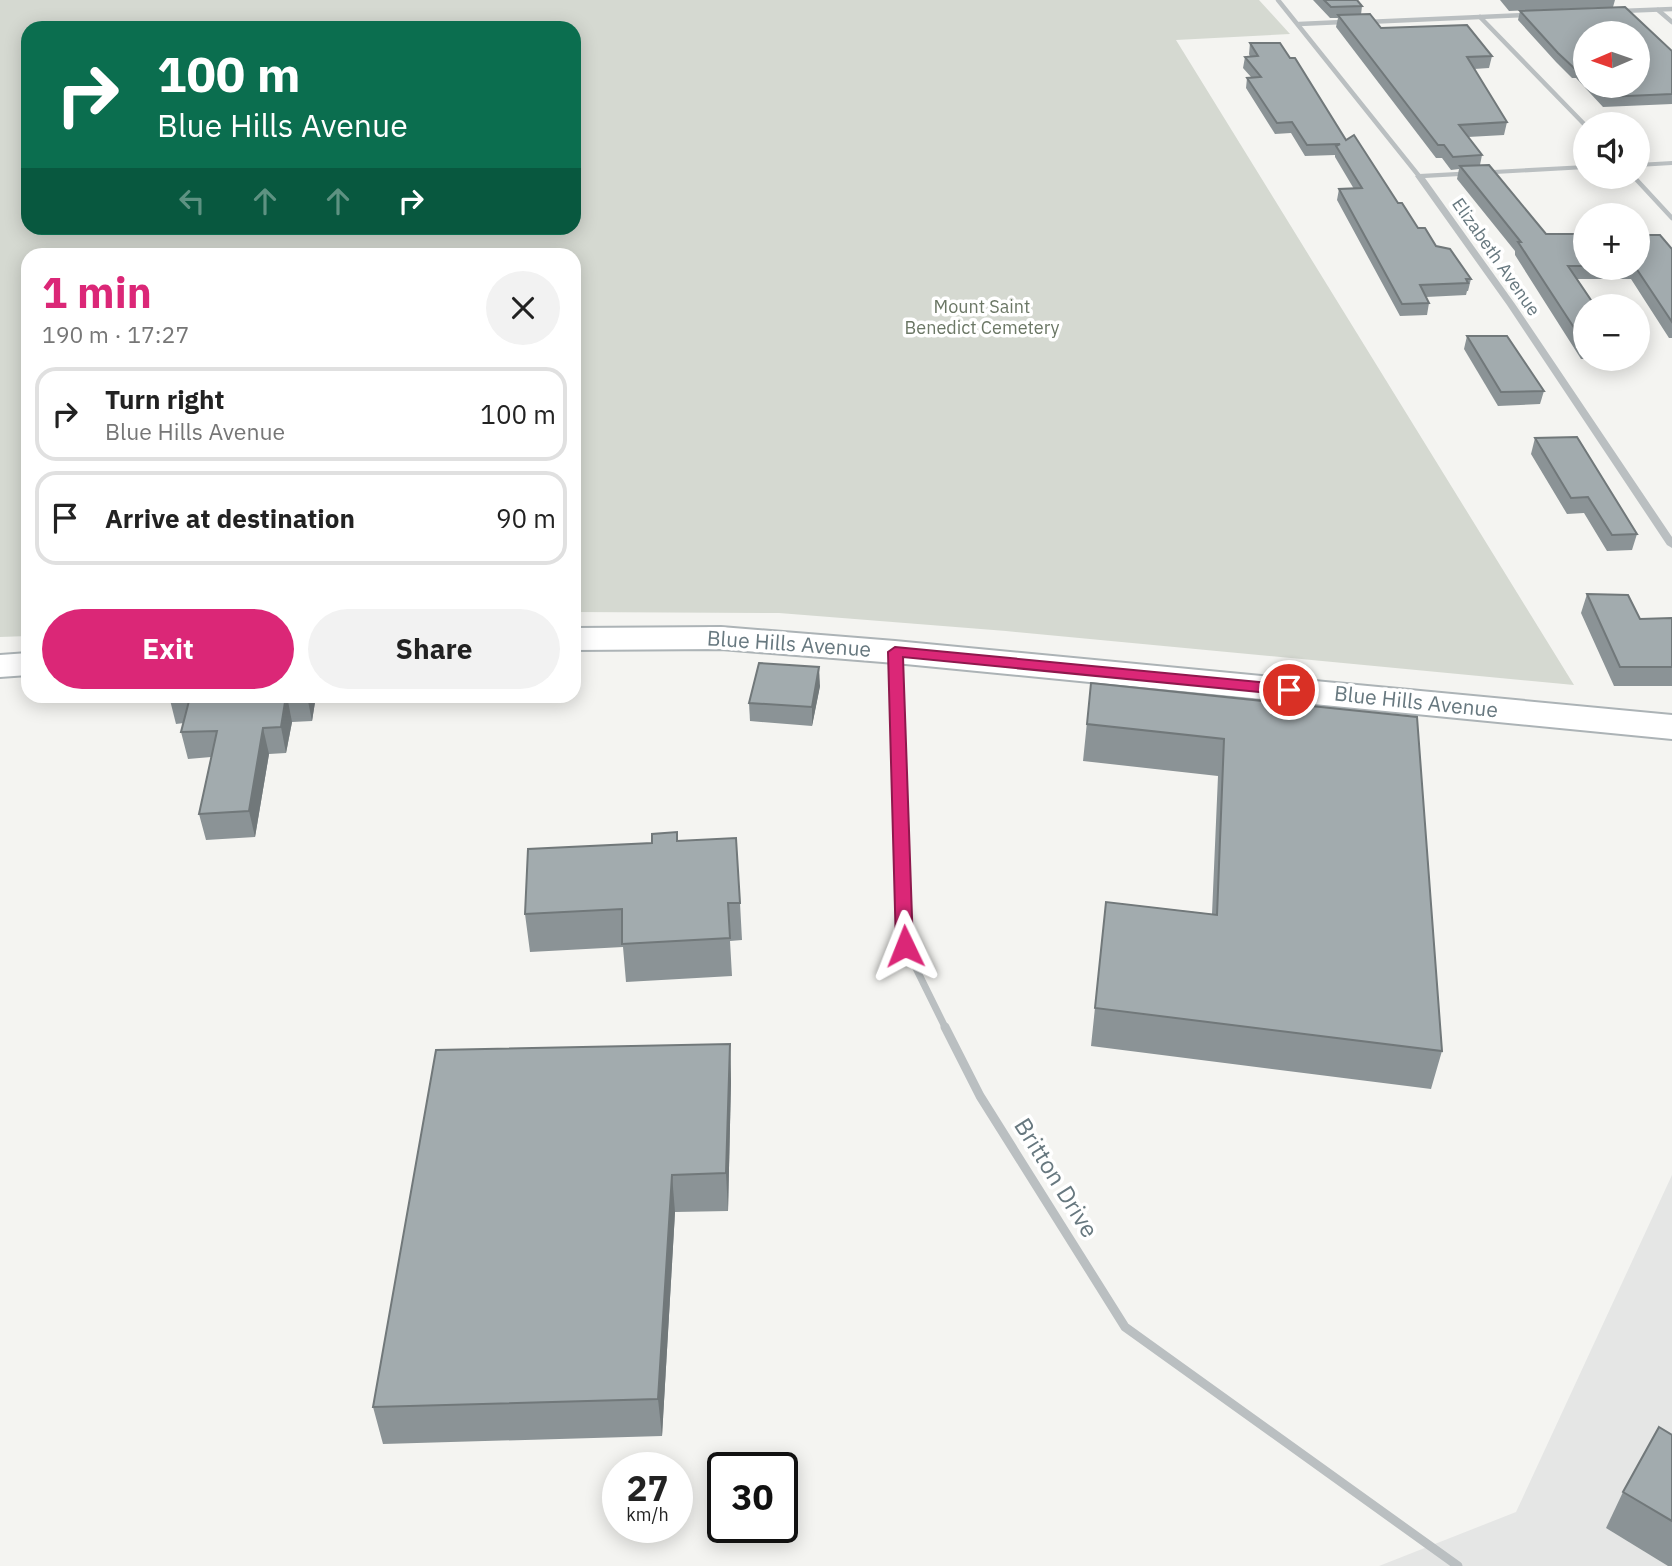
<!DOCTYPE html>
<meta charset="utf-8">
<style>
body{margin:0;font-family:"IBM Plex Sans",sans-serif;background:#f2f2f2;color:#222;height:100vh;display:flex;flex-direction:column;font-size:26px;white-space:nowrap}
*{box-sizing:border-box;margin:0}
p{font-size:23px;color:#767676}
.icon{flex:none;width:38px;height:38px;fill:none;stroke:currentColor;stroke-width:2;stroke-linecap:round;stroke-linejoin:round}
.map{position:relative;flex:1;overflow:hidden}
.sheet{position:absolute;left:21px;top:248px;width:560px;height:455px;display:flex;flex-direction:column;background:#fff;border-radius:21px;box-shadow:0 4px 18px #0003}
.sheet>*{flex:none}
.top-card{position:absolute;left:21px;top:21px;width:560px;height:214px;border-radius:21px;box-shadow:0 4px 18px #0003;background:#0b6e4f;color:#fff;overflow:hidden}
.needle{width:46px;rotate:268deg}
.tools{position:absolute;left:1573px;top:21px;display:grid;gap:14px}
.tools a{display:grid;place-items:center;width:77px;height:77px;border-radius:50%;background:#fff;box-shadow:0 4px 18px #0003;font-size:35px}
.speed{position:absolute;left:602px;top:1452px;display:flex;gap:14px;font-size:35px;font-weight:700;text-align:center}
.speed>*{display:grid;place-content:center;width:91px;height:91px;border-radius:50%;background:#fff;box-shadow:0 4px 18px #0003;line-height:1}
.speed small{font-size:18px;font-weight:400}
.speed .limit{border:4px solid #111;border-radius:10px;background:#fff;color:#111}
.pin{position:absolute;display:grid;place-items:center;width:60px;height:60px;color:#fff;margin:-30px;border:4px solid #fff;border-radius:50%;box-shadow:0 2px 7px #0007}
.me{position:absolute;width:77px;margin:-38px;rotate:358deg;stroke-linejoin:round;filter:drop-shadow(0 0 5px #0008)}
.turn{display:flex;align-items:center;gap:24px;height:147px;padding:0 21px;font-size:32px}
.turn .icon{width:91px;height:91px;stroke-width:2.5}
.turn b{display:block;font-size:49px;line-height:60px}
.lanes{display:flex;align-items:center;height:66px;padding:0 21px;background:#0003;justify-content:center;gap:35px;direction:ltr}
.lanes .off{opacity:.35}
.round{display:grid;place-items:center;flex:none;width:74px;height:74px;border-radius:37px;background:#f2f2f2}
.headline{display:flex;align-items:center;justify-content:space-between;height:119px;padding:0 21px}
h1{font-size:42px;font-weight:700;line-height:52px;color:#db2777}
.action{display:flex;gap:14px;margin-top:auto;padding:14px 21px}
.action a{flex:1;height:80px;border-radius:42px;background:#db2777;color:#fff;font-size:28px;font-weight:700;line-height:80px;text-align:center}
.action a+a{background:#f2f2f2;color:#222}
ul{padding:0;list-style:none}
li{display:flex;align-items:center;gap:21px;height:94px;margin:0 14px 10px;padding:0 7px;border:4px solid #e0e0e0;border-radius:21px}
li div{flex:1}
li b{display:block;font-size:26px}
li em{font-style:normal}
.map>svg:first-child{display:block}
.built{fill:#e5e6e5}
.green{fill:#d5d9d1;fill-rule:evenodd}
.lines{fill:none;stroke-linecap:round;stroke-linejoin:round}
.secondary-casing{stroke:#acb3b6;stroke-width:4}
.minor-far2{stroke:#babfc1;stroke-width:4.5}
.minor-far1{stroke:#babfc1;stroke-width:7}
.minor{stroke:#babfc1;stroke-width:9}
.tertiary{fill:#babfc1;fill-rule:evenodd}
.secondary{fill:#fff;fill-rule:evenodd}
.wall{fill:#8b9396;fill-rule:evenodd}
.shaded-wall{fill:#71787a}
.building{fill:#a2abae;stroke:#71787a;stroke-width:2}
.route{fill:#db2777;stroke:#8e194d;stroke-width:2}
.labels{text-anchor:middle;stroke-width:7;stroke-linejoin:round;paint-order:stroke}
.far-street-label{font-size:18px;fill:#67787f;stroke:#fff}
.far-park-label{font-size:18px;fill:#6b7765;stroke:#fff}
.street-label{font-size:21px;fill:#67787f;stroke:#fff}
.near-street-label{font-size:24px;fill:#67787f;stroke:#fff}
</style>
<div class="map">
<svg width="1672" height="1566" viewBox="0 0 1672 1566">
<rect width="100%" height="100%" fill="#f4f4f1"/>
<path class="built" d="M1672 1175V1566H1379L1516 1512Z"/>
<path class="green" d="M0 0H1259L1290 34 1176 40 1574 685 1006 631 779 613 574 612V256H28V636L0 637ZM574 28V228H28V28Z"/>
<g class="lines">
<g class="secondary-casing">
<g id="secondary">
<path d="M721 627 895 641 1672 715V739L895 663 721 649 574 650V628Z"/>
<path d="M28 653V675L0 677V655Z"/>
</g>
</g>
<g class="minor-far2">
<path d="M1278 0 1419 176"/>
<path d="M1658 10 1672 22"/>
<path d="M1621 11 1672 9"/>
<path d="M1480 17 1586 126"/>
<path d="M1366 22 1525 15"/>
<path d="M1299 24 1343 22"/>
<path d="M1634 177 1672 218"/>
</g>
<path class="minor-far1" d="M895 656 905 946 946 1029"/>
<path class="minor" d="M945 1027 980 1096 1125 1327 1458 1566"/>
<g class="tertiary">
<path d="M1672 161V165L1638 167V163Z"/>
<path d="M1586 165V169L1425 178 1515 304 1672 537V548L1667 545 1507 305 1415 176 1419 174Z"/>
</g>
<use href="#secondary" class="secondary"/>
</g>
<g class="wall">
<path d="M1313 0H1357L1362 6 1361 15 1381 28 1492 56 1489 68 1474 69 1507 122 1504 135 1468 137 1482 155 1480 165 1546 234H1586V268H1638L1672 249V338H1669L1631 279H1577L1586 306V359H1600H1581L1515 255V251L1457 179 1459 169 1451 170 1442 158H1436L1336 27 1338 18H1330Z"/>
<path d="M1500 0H1615L1613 7 1509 11Z"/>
<path d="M1520 11 1672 51V104L1603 107 1576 78H1572L1556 62 1518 20ZM1586 33 1638 86H1586Z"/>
<path d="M1250 43 1290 58 1346 140 1418 228 1471 279 1468 291H1467L1466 295 1426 297 1429 303 1427 315 1400 316 1337 200 1339 189H1354L1335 157V155L1305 156 1291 133 1275 134 1246 88 1247 78 1251 77 1243 68 1245 57H1250L1249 54Z"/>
<path d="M1467 336 1544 391 1540 404 1498 406 1464 349Z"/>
<path d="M1535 438 1637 534 1632 550 1607 551 1584 513 1567 514 1531 454Z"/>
<path d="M1587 594 1640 619 1672 618V686H1614L1581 613Z"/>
<path d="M1091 683 1417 717 1442 1051 1431 1089 1091 1046 1106 902 1212 914 1218 776 1083 761Z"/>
<path d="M820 686 812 726 750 721 749 703Z"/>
<path d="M169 696H316L312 721 292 722 286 753 269 754 255 837 206 840 199 814 211 757 188 759 181 732 184 723 176 724Z"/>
<path d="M677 841 740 903 742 940 730 941 732 976 626 982 623 947 530 952 525 914Z"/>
<path d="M730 1044 731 1082 728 1211 675 1212 662 1436 383 1444 373 1407Z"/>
<path d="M1672 1435V1566H1668L1606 1528 1623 1492Z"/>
</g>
<g class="shaded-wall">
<path d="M819 667 820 686 812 726V707Z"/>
<path d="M287 696 292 722 286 753 281 727Z"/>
<path d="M307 696H316L312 721Z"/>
<path d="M263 728 269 754 255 837 249 811Z"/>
<path d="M730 1044 731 1082 728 1211 726 1173Z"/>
<path d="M672 1175 675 1212 662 1436 658 1399Z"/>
</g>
<g class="building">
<path d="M1324 0H1357L1362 6 1331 7Z"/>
<path d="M1625 7 1672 51V94L1605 97 1595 86H1638V33H1586V76L1578 68H1574L1558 53 1520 11Z"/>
<path d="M1370 14 1381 28 1467 25 1492 56 1467 57 1507 122 1459 125 1482 155 1453 157 1444 145H1438L1338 15Z"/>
<path d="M1250 43H1280L1290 58H1295L1346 140 1354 135 1398 203H1402L1418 228H1425L1436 246 1450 249 1471 279H1466L1468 283 1420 285 1429 303 1402 304 1339 189 1362 188 1336 146 1340 144 1307 145 1292 122 1277 123 1247 78 1261 77 1245 57 1258 56Z"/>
<path d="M1489 165 1546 234H1586V266H1568L1595 306H1586V346L1518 242H1521L1460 166Z"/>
<path d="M1638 235H1660L1672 249V322L1636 268H1638Z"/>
<path d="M1467 336H1507L1544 391 1501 392Z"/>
<path d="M1577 437 1637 534 1612 535 1588 497 1571 498 1535 438Z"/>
<path d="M1587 594 1628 595 1640 619 1672 618V667H1620Z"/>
<path d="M759 663 819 667 812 707 749 703Z"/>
<path d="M1091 683 1417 717 1442 1051 1095 1008 1106 902 1217 915 1224 739 1087 724Z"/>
<path d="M169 696H286L281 727 263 728 249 811 199 814 217 731 181 732 190 697 169 698Z"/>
<path d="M677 832V841L736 838 740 903H728L730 938 622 944V909L525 914 528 849 652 843V834Z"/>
<path d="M730 1044 726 1173 672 1175 658 1399 373 1407 436 1050Z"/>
<path d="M1659 1427 1672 1435V1521L1623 1492Z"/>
</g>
<path class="route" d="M895 647 1289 685 1297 690 1289 695 903 657 913 946 905 953 896 946 888 652Z"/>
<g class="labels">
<g class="far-street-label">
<text transform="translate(1496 257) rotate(55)" y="6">Elizabeth Avenue</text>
</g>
<g class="far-park-label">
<text x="982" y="313">Mount Saint<tspan x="982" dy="21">Benedict Cemetery</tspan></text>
</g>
<g class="street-label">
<text transform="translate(789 644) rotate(4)" y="7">Blue Hills Avenue</text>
<text transform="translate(1416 702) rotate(6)" y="7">Blue Hills Avenue</text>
</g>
<g class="near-street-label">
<text transform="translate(1056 1178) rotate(58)" y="8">Britton Drive</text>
</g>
</g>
</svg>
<div class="tools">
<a><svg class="needle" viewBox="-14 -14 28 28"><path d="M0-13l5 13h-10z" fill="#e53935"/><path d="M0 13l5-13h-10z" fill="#767676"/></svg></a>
<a><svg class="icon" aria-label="sound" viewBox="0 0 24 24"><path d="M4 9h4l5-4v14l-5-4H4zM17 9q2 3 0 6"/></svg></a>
<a>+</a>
<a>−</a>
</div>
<div class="speed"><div>27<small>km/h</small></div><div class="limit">30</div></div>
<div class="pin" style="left:1289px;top:690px;background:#d93025"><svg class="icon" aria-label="arrive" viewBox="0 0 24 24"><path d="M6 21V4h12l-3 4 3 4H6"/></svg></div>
<svg class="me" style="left:905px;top:946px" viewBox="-20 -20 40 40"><path d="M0-17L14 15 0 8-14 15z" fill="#db2777" stroke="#fff" stroke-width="4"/></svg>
<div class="top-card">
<div class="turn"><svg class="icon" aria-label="right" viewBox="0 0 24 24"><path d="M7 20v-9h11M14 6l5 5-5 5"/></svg><div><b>100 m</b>Blue Hills Avenue</div></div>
<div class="lanes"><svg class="icon off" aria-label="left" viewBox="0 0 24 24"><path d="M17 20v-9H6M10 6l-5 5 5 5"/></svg><svg class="icon off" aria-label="ahead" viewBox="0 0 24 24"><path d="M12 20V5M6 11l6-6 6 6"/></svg><svg class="icon off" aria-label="ahead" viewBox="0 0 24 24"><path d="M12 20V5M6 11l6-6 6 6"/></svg><svg class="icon" aria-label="right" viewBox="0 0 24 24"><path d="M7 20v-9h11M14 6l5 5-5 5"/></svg></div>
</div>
<section class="sheet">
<div class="headline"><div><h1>1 min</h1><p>190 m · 17:27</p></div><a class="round"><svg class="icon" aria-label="close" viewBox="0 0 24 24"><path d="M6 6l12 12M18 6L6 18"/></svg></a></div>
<ul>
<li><svg class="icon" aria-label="right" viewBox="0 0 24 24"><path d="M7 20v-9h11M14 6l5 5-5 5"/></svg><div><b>Turn right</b><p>Blue Hills Avenue</p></div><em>100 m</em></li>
<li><svg class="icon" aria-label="arrive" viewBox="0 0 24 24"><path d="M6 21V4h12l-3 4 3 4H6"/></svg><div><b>Arrive at destination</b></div><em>90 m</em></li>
</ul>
<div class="action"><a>Exit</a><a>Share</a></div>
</section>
</div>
